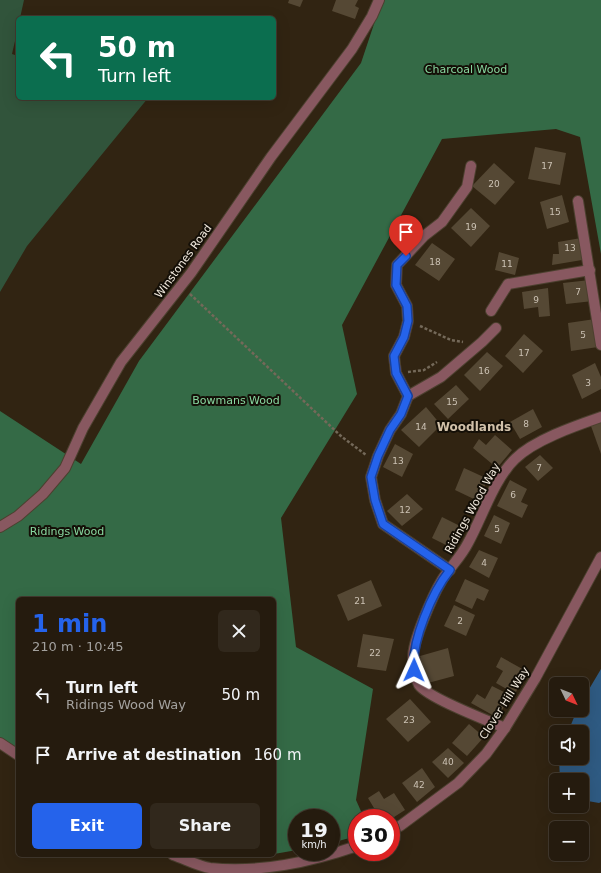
<!DOCTYPE html>
<meta charset="utf-8">
<style>
body{margin:0;font-family:"DejaVu Sans",sans-serif;background:#31281c;color:#f1f3f6;height:100vh;display:flex;flex-direction:column;font-size:15px;white-space:nowrap}
*{box-sizing:border-box;margin:0}
p{font-size:13px;color:#a3a19e}
.icon{flex:none;width:22px;height:22px;fill:none;stroke:currentColor;stroke-width:2;stroke-linecap:round;stroke-linejoin:round}
.map{position:relative;flex:1;overflow:hidden}
.side{position:absolute;left:16px;top:597px;width:260px;height:260px;display:flex;flex-direction:column;background:#251b0e;border-radius:6px;box-shadow:0 4px 16px #0002,0 0 0 1px #42392e}
.side>*{flex:none}
.banner{position:absolute;left:16px;top:16px;width:260px;height:84px;border-radius:6px;box-shadow:0 4px 16px #0002,0 0 0 1px #42392e;background:#0b6e4f;color:#fff;overflow:hidden}
.needle{width:26px;rotate:133deg}
.buttons{position:absolute;left:549px;top:677px;display:grid;gap:8px}
.buttons a{display:grid;place-items:center;width:40px;height:40px;border-radius:6px;background:#251b0e;box-shadow:0 4px 16px #0002,0 0 0 1px #42392e;font-size:20px}
.speed{position:absolute;left:288px;top:809px;display:flex;gap:8px;font-size:20px;font-weight:700;text-align:center}
.speed>*{display:grid;place-content:center;width:52px;height:52px;border-radius:50%;background:#251b0e;box-shadow:0 4px 16px #0002,0 0 0 1px #42392e;line-height:1}
.speed small{font-size:10px;font-weight:400}
.speed .limit{border:6px solid #d22;background:#fff;color:#111}
.pin{position:absolute;display:grid;place-items:center;width:34px;height:34px;color:#fff;margin:-41px -17px;border-radius:50% 50% 50% 0;rotate:-45deg;box-shadow:0 0 4px #0007}
.pin .icon{rotate:45deg}
.me{position:absolute;width:44px;margin:-22px;rotate:1deg;stroke-linejoin:round;filter:drop-shadow(0 0 3px #0008)}
.turn{display:flex;align-items:center;gap:14px;height:84px;padding:0 16px;font-size:18px}
.turn .icon{width:52px;height:52px;stroke-width:2.5}
.turn b{display:block;font-size:28px;line-height:34px}
.round{display:grid;place-items:center;flex:none;width:42px;height:42px;border-radius:6px;background:#31281c}
.summary{display:flex;align-items:center;justify-content:space-between;height:68px;padding:0 16px}
h1{font-size:24px;font-weight:700;line-height:30px;color:#2563eb}
.button{display:flex;gap:8px;margin-top:auto;padding:8px 16px}
.button a{flex:1;height:46px;border-radius:6px;background:#2563eb;color:#fff;font-size:16px;font-weight:700;line-height:46px;text-align:center}
.button a+a{background:#31281c;color:#f1f3f6}
ul{padding:0;list-style:none}
li{display:flex;align-items:center;gap:12px;height:60px;padding:0 16px}
li div{flex:1}
li b{display:block;font-size:15px}
li em{font-style:normal}
.map>svg:first-child{display:block}
.green{fill:#31543b}
.forest{fill:#346a46}
.water{fill:#2f5b83}
.building{fill:#554834}
.lines{fill:none;stroke-linecap:round;stroke-linejoin:round}
.minor-casing{stroke:#4c402f;stroke-width:12}
.path{stroke:#746959;stroke-width:2.5;stroke-dasharray:3 2;stroke-linecap:butt}
.minor{stroke:#885860;stroke-width:10}
.route-casing{stroke:#184099;stroke-width:10}
.route{stroke:#2563eb;stroke-width:7}
.labels{text-anchor:middle;stroke-width:4;stroke-linejoin:round;paint-order:stroke}
.number-label{font-size:9px;fill:#ccc2b4}
.park-label{font-size:11px;fill:#88d8a0;stroke:#140f07}
.street-label{font-size:11px;fill:#f3ebdf;stroke:#140f07}
.neighbourhood-label{font-size:12px;font-weight:bold;fill:#d1c1aa;stroke:#140f07}
</style>
<div class="map">
<svg width="601" height="873" viewBox="0 0 601 873">
<rect width="100%" height="100%" fill="#312412"/>
<path class="green" d="M0 0H24L20 18H18V28L12 54 18 56V98H148L27 246 0 292Z"/>
<path class="forest" d="M382 0H601V254L580 137 556 129 442 139 342 325 357 394 281 518 296 647 373 689 356 800 364 818H357V836L331 843V818H297V850L274 854V599H18V756L0 746V411L81 464 139 361 361 63Z"/>
<path class="water" d="M601 669V802L599 803 582 800V780H560L559 758H582V732H568L577 710H582V701Z"/>
<g class="building">
<path d="M289 0H303L300 7 288 3Z"/>
<path d="M336 0H358L355 6 359 8 355 19 332 11Z"/>
<path d="M535 147 566 153 560 185 528 179Z"/>
<path d="M494 163 515 182 495 205 472 186Z"/>
<path d="M562 195 569 222 547 229 540 202Z"/>
<path d="M471 208 490 226 471 247 451 228Z"/>
<path d="M581 238 582 260 552 265 553 254H559L558 242Z"/>
<path d="M432 243 455 259 439 281 415 265Z"/>
<path d="M499 252 519 258 515 275 495 270Z"/>
<path d="M590 280 593 301 566 304 563 283Z"/>
<path d="M548 288 550 316 539 317 538 307 524 309 522 292Z"/>
<path d="M595 319 598 347 571 351 568 323Z"/>
<path d="M524 334 543 351 523 373 505 356Z"/>
<path d="M487 352 503 366 480 391 464 375Z"/>
<path d="M595 363 601 377V389L582 399 572 375Z"/>
<path d="M456 385 469 399 448 419 434 404Z"/>
<path d="M426 407 441 425 419 447 401 430Z"/>
<path d="M533 409 542 427 520 439 510 422Z"/>
<path d="M601 422V454L591 426Z"/>
<path d="M495 435 512 450 497 468 473 448 479 439 486 445Z"/>
<path d="M395 444 413 454 402 477 383 467Z"/>
<path d="M540 455 553 468 538 481 525 467Z"/>
<path d="M464 468 488 479 478 501 455 490Z"/>
<path d="M510 480 527 489 521 502 528 505 522 518 497 506Z"/>
<path d="M407 494 423 509 402 526 387 511Z"/>
<path d="M494 515 510 523 501 544 484 536Z"/>
<path d="M442 517 464 528 454 549 432 538Z"/>
<path d="M479 550 498 558 489 578 469 567Z"/>
<path d="M465 579 489 590 484 601 477 598 472 609 455 601Z"/>
<path d="M371 580 382 606 348 621 337 595Z"/>
<path d="M454 605 475 615 466 636 444 626Z"/>
<path d="M363 634 394 639 386 671 357 667Z"/>
<path d="M448 648 454 676 428 683 420 656Z"/>
<path d="M501 657 526 671 515 694 496 683 503 671 496 667Z"/>
<path d="M492 686 510 695 498 718 471 703 477 694 485 699Z"/>
<path d="M410 699 431 722 408 742 386 719Z"/>
<path d="M469 724 484 737 467 756 452 743Z"/>
<path d="M448 748 464 763 448 778 432 762Z"/>
<path d="M422 768 435 787 417 802 402 783Z"/>
<path d="M379 791 384 799 394 793 405 810 391 819 380 818 368 798Z"/>
</g>
<g class="lines">
<g class="minor-casing">
<g id="minor">
<path d="M578 201 601 345"/>
<path d="M491 311 508 284 590 270"/>
<path d="M408 396 441 377 482 342 496 328"/>
<path d="M0 527 18 516 43 494 65 468 83 428 121 362 191 273 271 157 352 49 372 16 379 0"/>
<path d="M450 570 383 524 375 500 371 477 378 456 390 430 401 414 408 396 396 373 394 356 404 337 408 321 407 306 396 285 397 265 424 236 442 222 467 187 471 166"/>
<path d="M505 728C489 721 428 698 419 685 415 678 413 667 413 659 412 642 433 595 442 580 450 567 461 557 468 543 482 518 494 479 515 459 534 440 575 426 601 417"/>
<path d="M0 743 18 755"/>
<path d="M391 830 400 826 458 783 486 754 505 728 535 679 601 557"/>
<path d="M173 855C185 859 198 866 210 868 261 873 310 862 357 846"/>
</g>
</g>
<g class="path">
<path d="M190 294 342 437 366 455"/>
<path d="M420 326 451 340 463 342"/>
<path d="M408 372 424 370 437 362"/>
</g>
<use href="#minor" class="minor"/>
</g>
<g class="lines">
<g class="route-casing">
<path id="route" d="M406 256 397 265 396 285 407 306 408 321 404 337 394 356 396 373 408 396 401 414 390 430 378 456 371 477 375 500 383 524 450 570C432 592 411 642 414 670"/>
</g>
<use href="#route" class="route"/>
</g>
<g class="labels">
<g class="number-label">
<text x="547" y="169">17</text>
<text x="494" y="187">20</text>
<text x="555" y="215">15</text>
<text x="471" y="230">19</text>
<text x="570" y="251">13</text>
<text x="435" y="265">18</text>
<text x="507" y="267">11</text>
<text x="578" y="295">7</text>
<text x="536" y="303">9</text>
<text x="583" y="338">5</text>
<text x="524" y="356">17</text>
<text x="484" y="374">16</text>
<text x="588" y="386">3</text>
<text x="452" y="405">15</text>
<text x="526" y="427">8</text>
<text x="421" y="430">14</text>
<text x="398" y="464">13</text>
<text x="539" y="471">7</text>
<text x="513" y="498">6</text>
<text x="405" y="513">12</text>
<text x="497" y="532">5</text>
<text x="484" y="566">4</text>
<text x="360" y="604">21</text>
<text x="460" y="624">2</text>
<text x="375" y="656">22</text>
<text x="409" y="723">23</text>
<text x="448" y="765">40</text>
<text x="419" y="788">42</text>
</g>
<g class="park-label">
<text x="466" y="73">Charcoal Wood</text>
<text x="236" y="404">Bowmans Wood</text>
<text x="67" y="535">Ridings Wood</text>
</g>
<g class="street-label">
<text transform="translate(183 261) rotate(-54)" y="4">Winstones Road</text>
<text transform="translate(472 508) rotate(-61)" y="4">Ridings Wood Way</text>
<text transform="translate(504 703) rotate(-58)" y="4">Clover Hill Way</text>
</g>
<g class="neighbourhood-label">
<text x="474" y="431">Woodlands</text>
</g>
</g>
</svg>
<div class="buttons">
<a><svg class="needle" viewBox="-14 -14 28 28"><path d="M0-13l5 13h-10z" fill="#e53935"/><path d="M0 13l5-13h-10z" fill="#a3a19e"/></svg></a>
<a><svg class="icon" aria-label="sound" viewBox="0 0 24 24"><path d="M4 9h4l5-4v14l-5-4H4zM17 9q2 3 0 6"/></svg></a>
<a>+</a>
<a>−</a>
</div>
<div class="speed"><div>19<small>km/h</small></div><div class="limit">30</div></div>
<div class="pin" style="left:406px;top:256px;background:#d93025"><svg class="icon" aria-label="arrive" viewBox="0 0 24 24"><path d="M6 21V4h12l-3 4 3 4H6"/></svg></div>
<svg class="me" style="left:414px;top:670px" viewBox="-20 -20 40 40"><path d="M0-17L14 15 0 8-14 15z" fill="#2563eb" stroke="#fff" stroke-width="4"/></svg>
<div class="banner">
<div class="turn"><svg class="icon" aria-label="left" viewBox="0 0 24 24"><path d="M17 20v-9H6M10 6l-5 5 5 5"/></svg><div><b>50 m</b>Turn left</div></div>
</div>
<section class="side">
<div class="summary"><div><h1>1 min</h1><p>210 m · 10:45</p></div><a class="round"><svg class="icon" aria-label="close" viewBox="0 0 24 24"><path d="M6 6l12 12M18 6L6 18"/></svg></a></div>
<ul>
<li><svg class="icon" aria-label="left" viewBox="0 0 24 24"><path d="M17 20v-9H6M10 6l-5 5 5 5"/></svg><div><b>Turn left</b><p>Ridings Wood Way</p></div><em>50 m</em></li>
<li><svg class="icon" aria-label="arrive" viewBox="0 0 24 24"><path d="M6 21V4h12l-3 4 3 4H6"/></svg><div><b>Arrive at destination</b></div><em>160 m</em></li>
</ul>
<div class="button"><a>Exit</a><a>Share</a></div>
</section>
</div>
